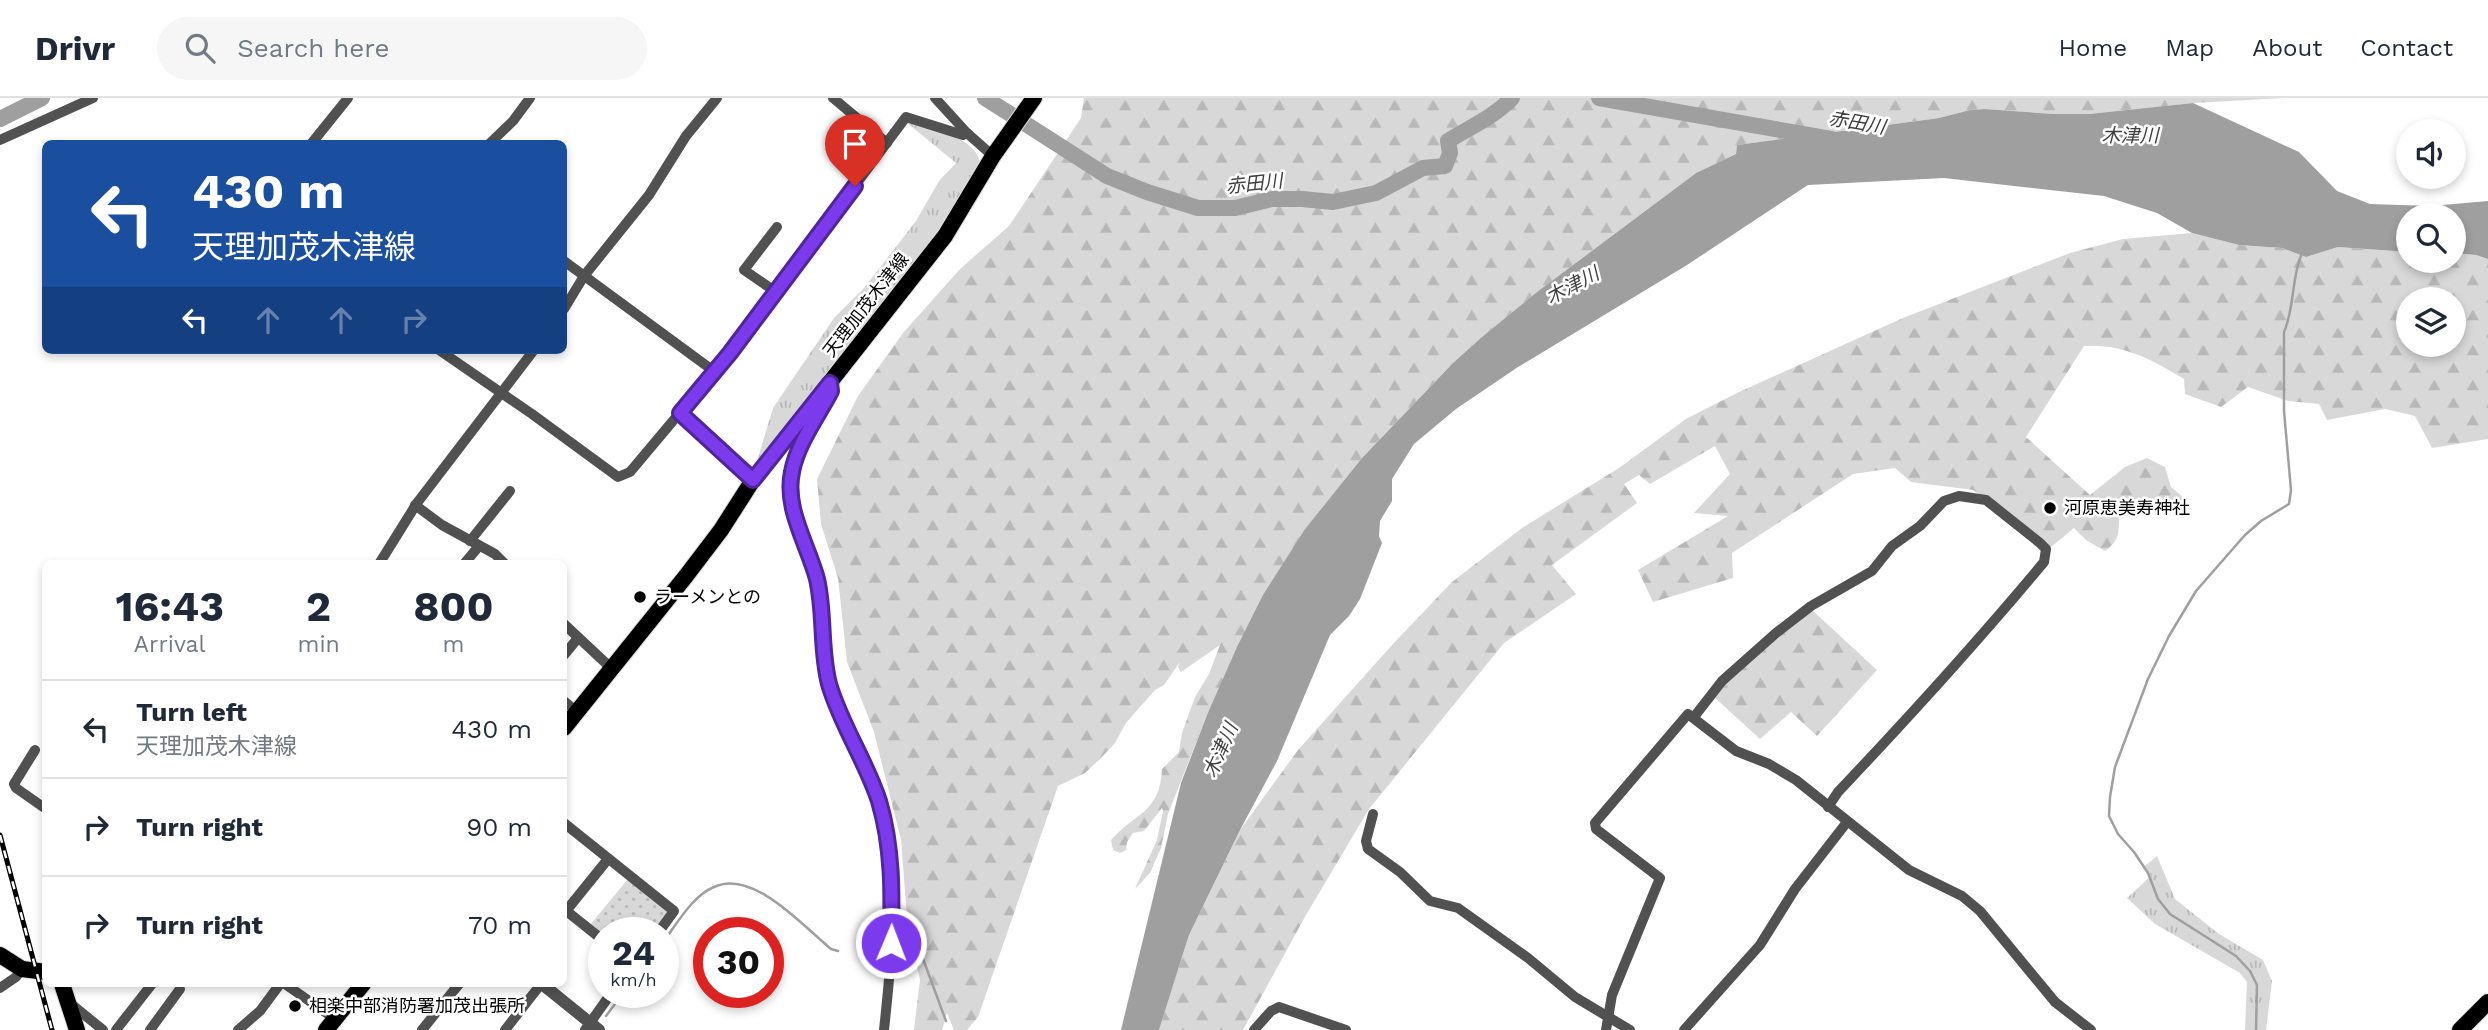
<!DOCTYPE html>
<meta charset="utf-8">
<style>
body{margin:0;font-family:"Work Sans","Noto Sans JP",sans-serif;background:#f6f6f7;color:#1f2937;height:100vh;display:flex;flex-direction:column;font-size:26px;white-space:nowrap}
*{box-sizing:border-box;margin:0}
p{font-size:23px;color:#747a83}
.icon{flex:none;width:38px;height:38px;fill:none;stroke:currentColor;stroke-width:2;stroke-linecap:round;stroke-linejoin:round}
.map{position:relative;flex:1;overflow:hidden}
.side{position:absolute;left:42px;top:462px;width:525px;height:427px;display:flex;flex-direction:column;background:#fff;border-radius:10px;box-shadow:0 4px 10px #0003}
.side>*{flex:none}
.guide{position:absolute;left:42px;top:42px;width:525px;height:214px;border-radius:10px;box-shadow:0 4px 10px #0003;background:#1a4fa0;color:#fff;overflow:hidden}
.fabs{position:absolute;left:2396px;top:21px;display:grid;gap:14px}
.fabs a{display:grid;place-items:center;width:70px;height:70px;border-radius:50%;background:#fff;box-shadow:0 4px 10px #0003;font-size:35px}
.speed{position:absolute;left:588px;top:819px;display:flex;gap:14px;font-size:35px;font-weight:700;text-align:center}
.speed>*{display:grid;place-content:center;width:91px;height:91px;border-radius:50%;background:#fff;box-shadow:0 4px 10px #0003;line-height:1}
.speed small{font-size:18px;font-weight:400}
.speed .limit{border:10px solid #d22;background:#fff;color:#111}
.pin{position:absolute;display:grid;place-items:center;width:60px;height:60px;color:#fff;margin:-72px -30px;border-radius:50% 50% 50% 0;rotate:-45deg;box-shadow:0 0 7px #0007}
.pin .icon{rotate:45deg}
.me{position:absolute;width:77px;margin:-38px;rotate:1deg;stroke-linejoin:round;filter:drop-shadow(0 0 5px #0008)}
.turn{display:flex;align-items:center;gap:24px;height:147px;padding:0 35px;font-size:32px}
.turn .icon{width:91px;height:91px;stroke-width:2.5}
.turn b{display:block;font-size:49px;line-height:60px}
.lanes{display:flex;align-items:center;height:66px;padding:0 35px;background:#0003;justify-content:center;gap:35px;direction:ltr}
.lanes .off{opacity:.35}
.eta{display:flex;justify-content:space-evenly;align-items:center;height:119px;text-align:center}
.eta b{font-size:42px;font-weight:700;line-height:49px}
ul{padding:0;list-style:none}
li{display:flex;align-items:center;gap:21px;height:98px;padding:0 35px;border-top:2px solid #e0e1e3}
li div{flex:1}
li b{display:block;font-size:26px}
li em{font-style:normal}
header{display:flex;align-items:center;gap:42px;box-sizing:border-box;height:98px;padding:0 35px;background:#fff;border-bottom:2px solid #e0e1e3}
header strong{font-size:33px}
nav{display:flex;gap:38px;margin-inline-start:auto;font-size:24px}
.search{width:490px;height:63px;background:#f6f6f7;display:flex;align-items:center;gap:18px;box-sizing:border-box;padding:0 24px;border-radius:38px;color:#747a83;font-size:26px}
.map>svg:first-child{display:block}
.grass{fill:url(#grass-tufts)}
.forest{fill:url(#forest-firs);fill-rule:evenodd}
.park{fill:url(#park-dots)}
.water{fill:#9f9f9f}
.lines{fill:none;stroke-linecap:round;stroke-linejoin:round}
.stream{stroke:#9f9f9f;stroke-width:2.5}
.river{stroke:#9f9f9f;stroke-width:16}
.primary-casing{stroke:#dbdbdb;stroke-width:18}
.trunk-casing{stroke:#dbdbdb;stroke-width:18}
.minor{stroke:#515151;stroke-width:10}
.tertiary{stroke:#515151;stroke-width:12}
.primary{stroke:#000;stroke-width:16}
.trunk{stroke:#000;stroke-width:16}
.rail-casing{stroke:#000;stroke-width:5}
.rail{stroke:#fff;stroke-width:2.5;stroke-dasharray:8;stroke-linecap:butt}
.route-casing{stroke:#51269a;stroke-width:18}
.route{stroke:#7c3aed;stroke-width:12}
.poi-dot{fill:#000;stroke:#fff;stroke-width:2.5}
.labels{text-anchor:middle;stroke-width:5;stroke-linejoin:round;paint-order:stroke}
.street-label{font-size:18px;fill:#000;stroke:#fff}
.poi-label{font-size:18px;fill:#000;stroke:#fff;text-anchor:start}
.water-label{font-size:19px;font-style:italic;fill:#404040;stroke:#fff}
</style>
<header>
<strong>Drivr</strong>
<div class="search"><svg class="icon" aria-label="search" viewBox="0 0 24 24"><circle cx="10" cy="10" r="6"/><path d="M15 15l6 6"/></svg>Search here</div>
<nav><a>Home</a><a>Map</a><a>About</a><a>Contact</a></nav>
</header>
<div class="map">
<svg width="2488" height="932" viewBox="0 0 2488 932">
<defs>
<pattern id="grass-tufts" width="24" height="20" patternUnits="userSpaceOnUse" patternTransform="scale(1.75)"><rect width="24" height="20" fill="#d8d8d8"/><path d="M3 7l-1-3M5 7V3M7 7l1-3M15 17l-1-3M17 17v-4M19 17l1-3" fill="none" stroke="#b8b8b8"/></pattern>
<pattern id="forest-firs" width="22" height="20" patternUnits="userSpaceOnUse" patternTransform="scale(1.75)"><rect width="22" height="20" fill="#d8d8d8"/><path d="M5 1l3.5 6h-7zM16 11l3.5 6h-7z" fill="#b8b8b8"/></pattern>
<pattern id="park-dots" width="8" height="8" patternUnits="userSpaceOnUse" patternTransform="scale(1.75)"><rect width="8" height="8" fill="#d8d8d8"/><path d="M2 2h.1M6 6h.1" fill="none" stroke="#b8b8b8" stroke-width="1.8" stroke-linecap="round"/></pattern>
</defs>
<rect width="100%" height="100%" fill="#fff"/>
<g class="grass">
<path d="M906 24H910C931 30 975 39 980 64L942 128 757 363 773 310 834 220 864 190 916 123 939 83 956 65Z"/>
<path d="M2157 758 2175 801 2219 836 2263 862 2272 883 2266 932H2245L2247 884 2240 875 2155 826 2127 800 2151 778 2145 768Z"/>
</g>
<g class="forest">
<path d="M1084 0H2284L2193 5 2089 16H2054L1985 11 1970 12 1939 20 1737 47 1736 56 1696 75 1537 194 1483 238 1454 264 1362 360 1305 431 1207 617 1168 716 1161 750 1150 775 1135 791 1157 742 1163 713 1162 710 1144 733 1133 735 1127 744 1126 752 1120 755 1113 752 1111 742C1136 714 1160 715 1162 671L1179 654 1182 635 1195 599 1209 576 1220 547 1181 574 1178 569 1180 564 1164 587 1155 592 1126 625 1115 645 1101 660 1085 675 1058 688 978 919 967 932H954L947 915 942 932H914L920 882 908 831 901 742 874 634 847 564 838 480 821 426 817 381 858 298 903 235 960 171 1009 128 1081 20Z"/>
<path d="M2192 135 2239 147 2282 150 2306 159 2338 149 2408 154V163H2454V155L2476 157 2488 161V341L2432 350 2415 318 2385 311 2327 322 2319 306 2288 303 2248 289 2221 309 2185 296 2184 281C2153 262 2122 245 2084 248L2026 339 2090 397 2125 369 2147 360 2165 369 2171 389 2184 400 2181 406 2172 409 2153 401 2127 411 2119 419C2119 435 2119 443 2105 453L2086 442 2074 430 2051 449 2022 425 1973 392 1911 384 1895 370 1853 376 1732 455 1733 480 1653 504 1638 472 1728 418 1694 415 1730 376 1715 348 1650 386 1639 377 1624 386 1637 405 1552 467 1576 496 1504 545 1369 711 1306 817 1243 932H1159L1189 837 1240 732 1298 652 1392 547 1452 484 1522 430 1619 370 1686 321 1739 294 1903 220 2070 155 2123 141ZM2408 201H2454V247H2408Z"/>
<path d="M1813 513 1877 572 1817 638 1791 614 1760 641 1714 599 1725 585 1801 519Z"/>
</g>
<path class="park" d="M628 781 668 815 654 835H604V838L590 827Z"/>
<path class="water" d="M2193 5 2299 54 2337 93 2370 106 2431 108 2488 103V161L2476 157 2454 155V117H2408V154L2338 149 2306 159 2282 150 2239 147 2192 135 2157 115 2104 98 1944 80 1808 87 1687 167 1518 269 1456 311 1414 346 1392 381V403L1380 423 1379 438 1382 445 1360 501 1349 518 1330 537 1277 663 1240 732 1189 837 1159 932H1121L1181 685 1207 617 1237 549 1263 497 1305 431 1362 360 1454 264 1483 238 1537 194 1696 75 1736 56 1737 47 1939 20 1970 12 1985 11 2054 16H2089Z"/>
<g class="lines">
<g class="stream">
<path d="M663 844C677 826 692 798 714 789 753 771 802 827 831 851L838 853"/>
<path d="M922 858 946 923"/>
<path d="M606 918 624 894"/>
<path d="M2256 932 2257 887 2250 873 2236 858 2170 816 2158 801 2148 775 2134 754 2118 736 2109 718 2110 699 2115 669 2148 581 2169 538 2196 493 2245 437 2261 423 2289 406 2291 392 2284 313V234C2295 209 2291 180 2302 155"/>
</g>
<g class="river">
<path d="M985 0 1107 78 1147 94 1198 110H1235L1272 101H1302L1333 104 1376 95 1423 70 1445 68 1450 55 1448 43C1470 29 1494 19 1512 0"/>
<path d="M1599 0 1831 41"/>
<path d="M0 21 42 0"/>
</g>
<g class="primary-casing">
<g id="primary">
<path d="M564 630 686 478 721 432 753 382 945 138 993 58 1034 0"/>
<path d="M0 857 22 871 46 874"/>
<path d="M62 886 77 932"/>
<path d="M326 932 363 886"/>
</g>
</g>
<g class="trunk-casing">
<path id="trunk" d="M2460 932 2488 904"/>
</g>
<g class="minor">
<path d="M833 0 887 45"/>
<path d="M935 0 967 35 993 58"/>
<path d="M0 42 93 0"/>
<path d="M311 46 348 0"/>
<path d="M489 46 513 23 530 0"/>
<path d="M564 163 715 274"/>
<path d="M776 194 744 172 777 129"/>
<path d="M564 211 584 178 649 97 686 38 717 0"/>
<path d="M439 252 532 316 618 379 630 374 730 255 906 19 963 37 967 35"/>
<path d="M831 292C820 319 798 344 792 373 784 409 809 448 817 481 825 516 820 552 830 587 841 628 867 664 879 705 901 778 892 857 884 932"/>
<path d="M680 315 753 382"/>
<path d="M415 407 442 427 495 456 505 466"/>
<path d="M470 443 510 393"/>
<path d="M379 466 417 405 534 252"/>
<path d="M464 466 479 448"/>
<path d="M564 526 611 570"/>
<path d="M564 557 578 540"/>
<path d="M564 603 577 614"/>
<path d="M1694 619 1722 583 1776 535 1811 508 1872 473 1892 448 1920 428 1944 403 1959 398 1986 402 2040 445 2046 451 2044 464C1978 543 1909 619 1838 694L1828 709"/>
<path d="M35 652 14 686 16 690 46 711"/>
<path d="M1373 716 1366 743 1368 751 1400 774 1430 803 1458 810 1528 860 1575 899 1630 932"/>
<path d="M564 725 674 813 658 835"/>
<path d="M564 811 604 843"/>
<path d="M566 813 608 761"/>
<path d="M285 886 335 921"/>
<path d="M0 890 16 879 22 871"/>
<path d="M71 906 103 932"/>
<path d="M116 932 152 886"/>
<path d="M150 932 180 891"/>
<path d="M238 932 260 913 280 886"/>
<path d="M422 932 459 886"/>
<path d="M505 932 541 886"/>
<path d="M585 932 612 894"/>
<path d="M1254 932 1271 913 1279 909 1346 932"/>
<path d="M1606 932 1612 897 1660 780 1596 731 1595 725 1688 616 1736 653 1769 666 1796 682 1909 772 1962 798 1980 813 2055 904 2091 932"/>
<path d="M1684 932 1760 847 1795 791 1847 724"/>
</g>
<path class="tertiary" d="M542 886 599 932"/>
<use href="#primary" class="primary"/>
<use href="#trunk" class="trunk"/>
<g class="rail-casing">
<path id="rail" d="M0 737 52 932"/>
</g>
<use href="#rail" class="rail"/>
</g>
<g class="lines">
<g class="route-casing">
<path id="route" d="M855 88 730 255 680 315 753 382 830 285 831 293C818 318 797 346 792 374 784 410 808 447 817 481 825 516 820 551 829 586 841 627 866 663 879 703 893 750 892 797 891 845"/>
</g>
<use href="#route" class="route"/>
</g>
<g class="poi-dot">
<circle cx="2050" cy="410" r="7"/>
<circle cx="640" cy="499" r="7"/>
<circle cx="295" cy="908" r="7"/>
</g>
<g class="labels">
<g class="street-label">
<text transform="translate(866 207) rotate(-52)" y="6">天理加茂木津線</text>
</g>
<g class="poi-label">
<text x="2064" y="416">河原恵美寿神社</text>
<text x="654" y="505">ラーメンとの</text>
<text x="309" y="914">相楽中部消防署加茂出張所</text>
</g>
<g class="water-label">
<text transform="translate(1857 24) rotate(10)" y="7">赤田川</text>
<text x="2130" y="44">木津川</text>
<text transform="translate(1254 85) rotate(-6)" y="7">赤田川</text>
<text transform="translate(1572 187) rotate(-28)" y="7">木津川</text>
<text transform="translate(1220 652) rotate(-66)" y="7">木津川</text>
</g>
</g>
</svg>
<div class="fabs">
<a><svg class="icon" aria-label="sound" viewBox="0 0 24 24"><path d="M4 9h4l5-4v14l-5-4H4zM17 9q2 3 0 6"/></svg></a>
<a><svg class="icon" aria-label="search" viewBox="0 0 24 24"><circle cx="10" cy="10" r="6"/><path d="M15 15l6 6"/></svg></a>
<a><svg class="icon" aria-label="layers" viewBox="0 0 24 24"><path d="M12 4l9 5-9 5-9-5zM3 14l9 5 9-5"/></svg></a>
</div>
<div class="speed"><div>24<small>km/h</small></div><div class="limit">30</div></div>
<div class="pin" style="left:855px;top:88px;background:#d93025"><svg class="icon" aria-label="arrive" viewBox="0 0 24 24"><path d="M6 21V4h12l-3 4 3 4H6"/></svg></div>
<svg class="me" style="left:891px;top:845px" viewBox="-20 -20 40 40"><circle r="17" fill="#7c3aed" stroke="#fff" stroke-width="3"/><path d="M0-11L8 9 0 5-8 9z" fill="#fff"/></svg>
<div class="guide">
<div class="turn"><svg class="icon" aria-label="left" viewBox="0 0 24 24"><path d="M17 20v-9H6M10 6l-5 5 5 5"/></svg><div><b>430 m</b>天理加茂木津線</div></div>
<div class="lanes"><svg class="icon" aria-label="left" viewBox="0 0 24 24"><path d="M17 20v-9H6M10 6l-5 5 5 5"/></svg><svg class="icon off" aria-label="ahead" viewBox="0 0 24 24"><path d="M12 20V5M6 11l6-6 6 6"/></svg><svg class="icon off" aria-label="ahead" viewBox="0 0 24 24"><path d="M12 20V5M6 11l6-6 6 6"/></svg><svg class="icon off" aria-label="right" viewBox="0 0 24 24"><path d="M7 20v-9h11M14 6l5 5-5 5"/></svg></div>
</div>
<section class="side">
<div class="eta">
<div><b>16:43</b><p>Arrival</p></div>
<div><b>2</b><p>min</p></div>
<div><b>800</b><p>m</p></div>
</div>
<ul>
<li><svg class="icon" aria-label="left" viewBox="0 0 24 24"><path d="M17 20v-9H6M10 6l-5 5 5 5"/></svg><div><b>Turn left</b><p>天理加茂木津線</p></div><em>430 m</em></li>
<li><svg class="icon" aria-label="right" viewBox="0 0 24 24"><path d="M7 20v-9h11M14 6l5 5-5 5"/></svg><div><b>Turn right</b></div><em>90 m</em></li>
<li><svg class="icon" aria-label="right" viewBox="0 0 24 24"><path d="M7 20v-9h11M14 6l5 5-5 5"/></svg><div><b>Turn right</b></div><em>70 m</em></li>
</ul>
</section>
</div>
